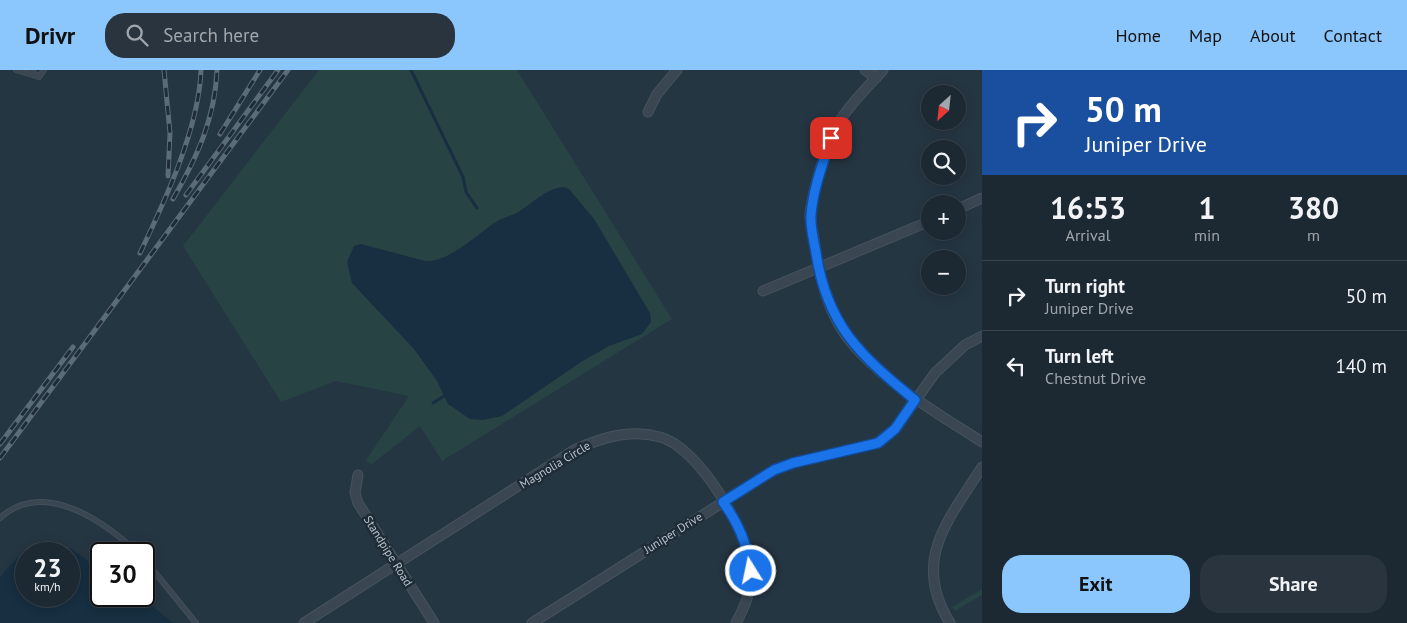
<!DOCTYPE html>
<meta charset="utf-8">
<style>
body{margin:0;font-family:"PT Sans",sans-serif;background:#29343e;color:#f1f3f6;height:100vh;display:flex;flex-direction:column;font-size:19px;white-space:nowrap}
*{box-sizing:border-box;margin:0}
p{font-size:16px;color:#a0a6ac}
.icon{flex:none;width:28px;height:28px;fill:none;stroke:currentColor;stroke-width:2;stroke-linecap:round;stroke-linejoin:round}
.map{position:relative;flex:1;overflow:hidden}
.side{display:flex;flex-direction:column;background:#1c2832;width:425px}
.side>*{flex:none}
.top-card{background:#1a4fa0;color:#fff;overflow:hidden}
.needle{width:32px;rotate:207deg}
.buttons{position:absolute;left:921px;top:15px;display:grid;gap:10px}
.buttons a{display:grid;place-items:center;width:45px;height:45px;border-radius:50%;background:#1c2832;box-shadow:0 2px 12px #0003,0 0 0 1px #3a444d;font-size:25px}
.speed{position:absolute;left:15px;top:472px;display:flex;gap:10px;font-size:25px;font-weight:700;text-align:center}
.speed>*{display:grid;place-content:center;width:65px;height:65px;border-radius:50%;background:#1c2832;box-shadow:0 2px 12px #0003,0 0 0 1px #3a444d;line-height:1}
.speed small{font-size:12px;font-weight:400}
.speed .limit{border:2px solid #111;border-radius:8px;background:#fff;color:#111}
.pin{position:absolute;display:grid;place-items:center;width:42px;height:42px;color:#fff;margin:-21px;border-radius:10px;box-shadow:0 2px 8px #0006}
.me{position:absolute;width:55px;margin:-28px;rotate:350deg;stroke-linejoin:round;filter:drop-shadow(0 0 4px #0008)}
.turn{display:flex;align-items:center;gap:18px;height:105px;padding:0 20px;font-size:22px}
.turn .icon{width:65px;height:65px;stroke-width:2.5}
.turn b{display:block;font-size:35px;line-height:42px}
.eta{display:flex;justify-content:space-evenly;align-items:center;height:85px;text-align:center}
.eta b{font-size:30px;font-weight:600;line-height:35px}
.action{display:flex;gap:10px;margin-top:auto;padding:10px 20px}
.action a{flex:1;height:58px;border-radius:20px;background:#8bc7fc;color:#111;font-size:20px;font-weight:600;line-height:58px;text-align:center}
.action a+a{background:#29343e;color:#f1f3f6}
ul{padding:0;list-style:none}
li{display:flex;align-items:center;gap:15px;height:70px;padding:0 20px;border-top:1px solid #3a444d}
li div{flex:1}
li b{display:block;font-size:19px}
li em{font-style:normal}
header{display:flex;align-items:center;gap:30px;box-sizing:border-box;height:70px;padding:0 25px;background:#8bc7fc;color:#111}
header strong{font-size:24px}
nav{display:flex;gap:28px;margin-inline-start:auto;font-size:18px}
.search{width:350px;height:45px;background:#29343e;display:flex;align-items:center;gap:12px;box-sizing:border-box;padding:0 18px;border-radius:20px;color:#a0a6ac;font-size:19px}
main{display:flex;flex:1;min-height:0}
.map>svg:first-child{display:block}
.green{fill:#274343}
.water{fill:#172f41;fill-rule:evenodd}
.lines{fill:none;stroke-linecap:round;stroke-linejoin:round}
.stream{stroke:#172f41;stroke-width:3}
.lane-casing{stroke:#46535e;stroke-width:6}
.street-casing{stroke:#46535e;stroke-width:11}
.lane{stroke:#3a4752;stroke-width:4.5}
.street{stroke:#3a4752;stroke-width:9}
.rail-casing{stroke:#5b6c79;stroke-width:5}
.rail{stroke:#1e2c37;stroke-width:3;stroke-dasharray:9;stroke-linecap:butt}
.route-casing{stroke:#114b97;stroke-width:12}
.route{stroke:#1a73e8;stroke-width:9}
.labels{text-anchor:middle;stroke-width:5;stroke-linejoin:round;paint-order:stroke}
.street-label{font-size:12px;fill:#b7c2cc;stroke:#1e2c37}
</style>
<header>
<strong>Drivr</strong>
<div class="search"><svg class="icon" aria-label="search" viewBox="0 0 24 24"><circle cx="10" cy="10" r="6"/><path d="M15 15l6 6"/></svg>Search here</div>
<nav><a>Home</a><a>Map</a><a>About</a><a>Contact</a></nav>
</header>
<main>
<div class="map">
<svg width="982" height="553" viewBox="0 0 982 553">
<rect width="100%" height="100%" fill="#253643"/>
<g class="green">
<path d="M319 0H517L672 249 442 391 420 356 371 395 366 390 409 326 336 311 281 332 183 176Z"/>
<path d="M982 519V525L955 541 952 537Z"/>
</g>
<g class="water">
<path d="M564 117 569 119 594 149 650 243 651 252 642 264 609 276 581 292 502 346 483 350 470 349 448 334 437 311 414 279 352 213 347 192 354 176 361 174 425 191C449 193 478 163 496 152 503 147 513 146 520 141 533 132 549 117 564 117Z"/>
<path d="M70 478 87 490 96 506 101 508V526H140L173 553H0V507L24 480ZM26 484H69V526H26Z"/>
</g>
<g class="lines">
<g class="stream">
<path d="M411 0 463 107 466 122 477 138"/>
<path d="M433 333 444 326"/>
</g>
<g class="lane-casing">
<g id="lane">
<path d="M16 0 39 7"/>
<path d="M30 0 39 7 44 0"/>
<path d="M0 448C44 408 105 452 139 484"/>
<path d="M144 489 196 553"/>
</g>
</g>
<g class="street-casing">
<g id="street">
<path d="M865 0 876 8"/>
<path d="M883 0C865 20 840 44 830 69 823 88 811 127 810 146 810 154 813 162 814 169 819 207 828 248 855 277 891 317 937 343 982 372"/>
<path d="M648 42 657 24 677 0"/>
<path d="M958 139 982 128"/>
<path d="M763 221 930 151"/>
<path d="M358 405 355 423 358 433 434 553"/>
<path d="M304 553 576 379C604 367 629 359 660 367 698 376 751 465 751 503 751 522 745 536 736 553"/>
<path d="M532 553 774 400 793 393 877 373 895 359 935 303 965 275 982 266"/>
<path d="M950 553C911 490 948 451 982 397"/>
</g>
</g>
<use href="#lane" class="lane"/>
<use href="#street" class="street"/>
<g class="rail-casing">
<g id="rail">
<path d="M164 0 170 63 168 106"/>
<path d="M220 64 260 0"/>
<path d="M186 125 278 0"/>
<path d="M173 129C197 87 215 49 217 0"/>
<path d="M140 183C165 131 199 58 201 0"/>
<path d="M0 374 73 277"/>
<path d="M0 388 288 0"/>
</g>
</g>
<use href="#rail" class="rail"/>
</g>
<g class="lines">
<g class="route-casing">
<path id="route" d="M751 501C747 474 739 454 723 432L774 400 793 393 878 373 895 359 915 330C861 286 827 256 816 183 814 171 810 157 811 145 813 119 823 93 831 68"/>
</g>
<use href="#route" class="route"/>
</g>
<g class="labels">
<g class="street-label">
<text transform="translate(555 395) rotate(-31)" y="4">Magnolia Circle</text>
<text transform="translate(673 463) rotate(-32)" y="4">Juniper Drive</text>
<text transform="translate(388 481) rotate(58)" y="4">Standpipe Road</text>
</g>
</g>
</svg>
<div class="buttons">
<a><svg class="needle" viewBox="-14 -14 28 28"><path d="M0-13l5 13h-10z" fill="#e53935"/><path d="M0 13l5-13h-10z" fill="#a0a6ac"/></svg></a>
<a><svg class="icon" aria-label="search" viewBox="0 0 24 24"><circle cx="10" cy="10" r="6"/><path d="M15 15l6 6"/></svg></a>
<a>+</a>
<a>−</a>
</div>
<div class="speed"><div>23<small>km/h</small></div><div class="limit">30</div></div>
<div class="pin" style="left:831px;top:68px;background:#d93025"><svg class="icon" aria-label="arrive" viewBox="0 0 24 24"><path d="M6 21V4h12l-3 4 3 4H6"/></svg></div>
<svg class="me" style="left:751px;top:501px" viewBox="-20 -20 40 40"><circle r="17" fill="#1a73e8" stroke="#fff" stroke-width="3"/><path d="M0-11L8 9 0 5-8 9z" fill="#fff"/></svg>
</div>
<section class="side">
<div class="top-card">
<div class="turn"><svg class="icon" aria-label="right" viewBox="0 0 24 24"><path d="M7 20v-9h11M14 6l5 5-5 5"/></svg><div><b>50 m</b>Juniper Drive</div></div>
</div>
<div class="eta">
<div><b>16:53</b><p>Arrival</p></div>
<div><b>1</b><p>min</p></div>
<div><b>380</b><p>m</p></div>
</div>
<ul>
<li><svg class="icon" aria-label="right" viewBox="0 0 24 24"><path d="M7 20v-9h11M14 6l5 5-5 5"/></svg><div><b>Turn right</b><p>Juniper Drive</p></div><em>50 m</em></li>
<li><svg class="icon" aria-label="left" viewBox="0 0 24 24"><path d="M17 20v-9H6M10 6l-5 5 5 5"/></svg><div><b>Turn left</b><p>Chestnut Drive</p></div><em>140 m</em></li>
</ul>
<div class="action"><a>Exit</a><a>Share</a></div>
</section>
</main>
